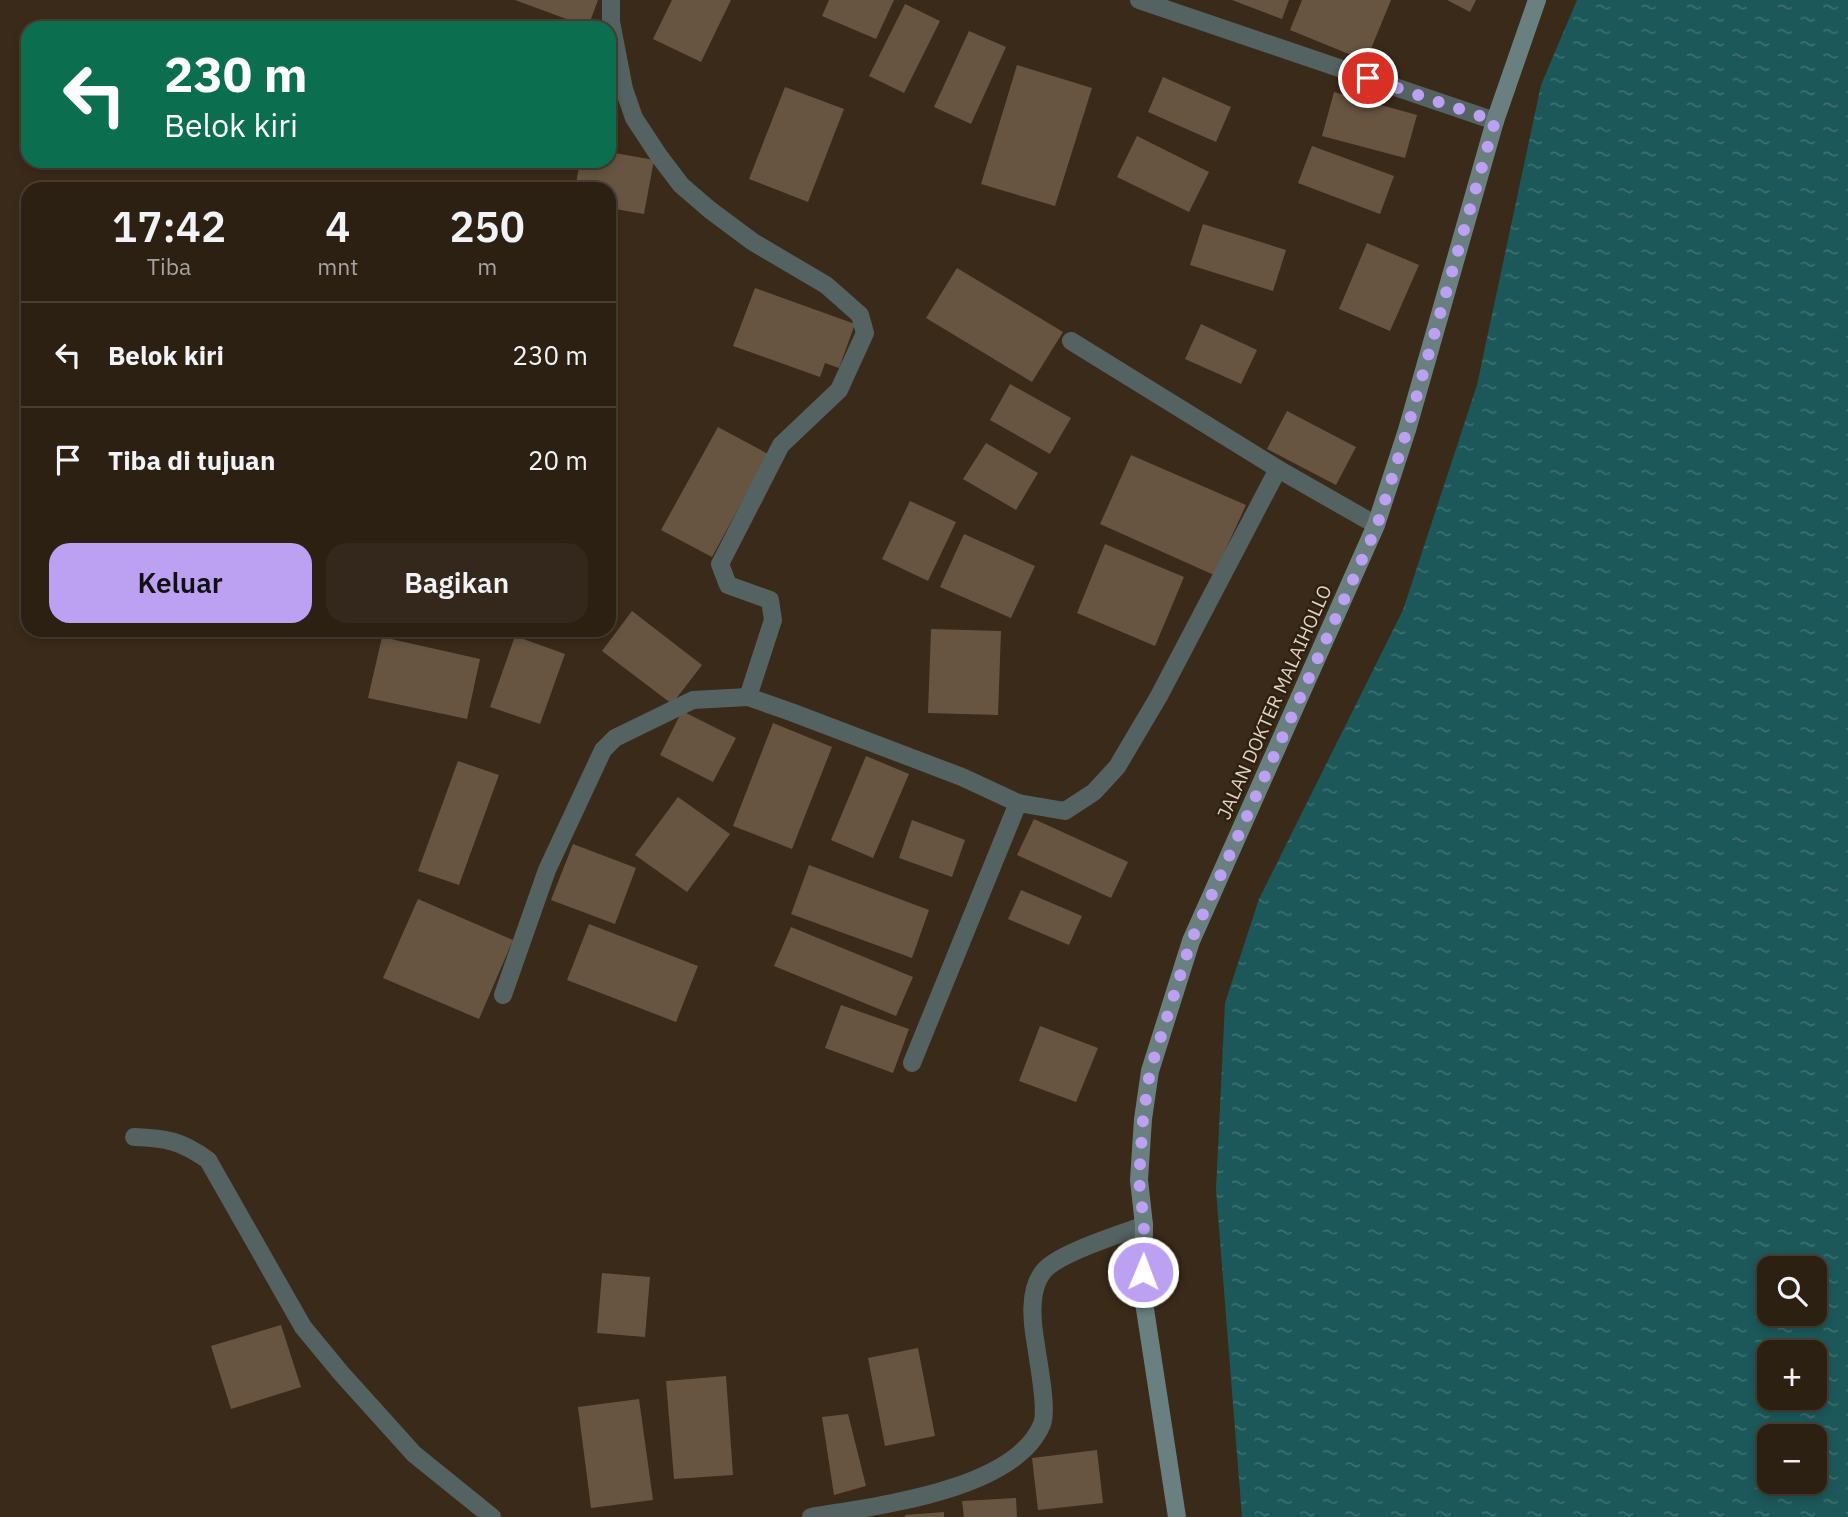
<!DOCTYPE html>
<html lang="id">
<meta charset="utf-8">
<style>
body{margin:0;font-family:"IBM Plex Sans",sans-serif;background:#34281c;color:#f1f3f6;height:100vh;display:flex;flex-direction:column;font-size:26px;white-space:nowrap}
*{box-sizing:border-box;margin:0}
p{font-size:23px;color:#a6a3a0}
.icon{flex:none;width:38px;height:38px;fill:none;stroke:currentColor;stroke-width:2;stroke-linecap:round;stroke-linejoin:round}
.map{position:relative;flex:1;overflow:hidden}
.drawer{position:absolute;left:21px;top:182px;width:595px;height:455px;display:flex;flex-direction:column;background:#2c2013;border-radius:21px;box-shadow:0 4px 10px #0003,0 0 0 2px #483e33}
.drawer>*{flex:none}
.guide{position:absolute;left:21px;top:21px;width:595px;height:147px;border-radius:21px;box-shadow:0 4px 10px #0003,0 0 0 2px #483e33;background:#0b6e4f;color:#fff;overflow:hidden}
.tools{position:absolute;left:1757px;top:1256px;display:grid;gap:14px}
.tools a{display:grid;place-items:center;width:70px;height:70px;border-radius:14px;background:#2c2013;box-shadow:0 4px 10px #0003,0 0 0 2px #483e33;font-size:35px}
.pin{position:absolute;display:grid;place-items:center;width:60px;height:60px;color:#fff;margin:-30px;border:4px solid #fff;border-radius:50%;box-shadow:0 2px 7px #0007}
.me{position:absolute;width:77px;margin:-38px;rotate:1deg;stroke-linejoin:round;filter:drop-shadow(0 0 5px #0008)}
.turn{display:flex;align-items:center;gap:24px;height:147px;padding:0 28px;font-size:32px}
.turn .icon{width:91px;height:91px;stroke-width:2.5}
.turn b{display:block;font-size:49px;line-height:60px}
.eta{display:flex;justify-content:space-evenly;align-items:center;height:119px;text-align:center}
.eta b{font-size:42px;font-weight:600;line-height:49px}
.cta{display:flex;gap:14px;margin-top:auto;padding:14px 28px}
.cta a{flex:1;height:80px;border-radius:21px;background:#bca0f2;color:#111;font-size:28px;font-weight:600;line-height:80px;text-align:center}
.cta a+a{background:#34281c;color:#f1f3f6}
ul{padding:0;list-style:none}
li{display:flex;align-items:center;gap:21px;height:105px;padding:0 28px;border-top:2px solid #483e33}
li div{flex:1}
li b{display:block;font-size:26px}
li em{font-style:normal}
.map>svg:first-child{display:block}
.water{fill:url(#water-ripples);fill-rule:evenodd}
.building{fill:#675542}
.lines{fill:none;stroke-linecap:round;stroke-linejoin:round}
.minor{stroke:#556262;stroke-width:18}
.secondary{stroke:#6a7f7f;stroke-width:18}
.route{stroke:#bca0f2;stroke-width:12;stroke-dasharray:0 21.6}
.labels{text-anchor:middle;stroke-width:5;stroke-linejoin:round;paint-order:stroke}
.street-label{font-size:19px;fill:#ddd3c8;stroke:#30200f}
</style>
<div class="map">
<svg width="1848" height="1517" viewBox="0 0 1848 1517">
<defs>
<pattern id="water-ripples" width="26" height="14" patternUnits="userSpaceOnUse" patternTransform="scale(1.75)"><rect width="26" height="14" fill="#1c5859"/><path d="M2 4q2-2 4 0t4 0M15 11q2-2 4 0t4 0" fill="none" stroke="#3d6f6f"/></pattern>
</defs>
<rect width="100%" height="100%" fill="#3a2a19"/>
<path class="water" d="M1577 0H1848V1517H1242L1216 1190 1225 1003 1259 899 1403 610 1477 385 1541 85ZM1769 1269H1815V1314H1769ZM1769 1353H1815V1398H1769ZM1769 1437H1815V1482H1769Z"/>
<g class="building">
<path d="M515 0H598L588 27Z"/>
<path d="M672 0H731L701 62 653 39Z"/>
<path d="M829 0H894L876 39 822 16Z"/>
<path d="M1232 0H1289L1282 19Z"/>
<path d="M1302 0H1391L1366 61 1290 30Z"/>
<path d="M1447 0H1476L1470 12Z"/>
<path d="M905 4 940 21 904 93 869 76Z"/>
<path d="M969 31 1006 47 971 124 934 107Z"/>
<path d="M1017 65 1092 88 1055 206 981 184Z"/>
<path d="M1163 77 1231 107 1216 142 1148 112Z"/>
<path d="M785 87 844 109 808 202 749 179Z"/>
<path d="M1334 92 1417 115 1405 158 1322 136Z"/>
<path d="M1137 136 1209 172 1189 212 1117 177Z"/>
<path d="M1312 146 1394 176 1380 214 1298 183Z"/>
<path d="M609 152 654 160 644 214 609 208V189H575L580 161H609Z"/>
<path d="M1203 224 1286 250 1273 291 1190 265Z"/>
<path d="M1367 243 1419 265 1390 331 1339 309Z"/>
<path d="M957 268 1063 332 1032 382 926 318Z"/>
<path d="M755 288 855 324 839 368 825 363 820 377 733 346Z"/>
<path d="M1201 324 1257 350 1241 384 1185 359Z"/>
<path d="M1010 384 1071 418 1050 454 990 420Z"/>
<path d="M1287 411 1356 447 1336 485 1267 449Z"/>
<path d="M718 427 768 454 712 557 661 530Z"/>
<path d="M986 443 1038 473 1016 510 963 479Z"/>
<path d="M1131 455 1246 505 1214 575 1100 524Z"/>
<path d="M910 501 956 522 928 581 882 559Z"/>
<path d="M964 534 1035 566 1011 618 940 587Z"/>
<path d="M1105 544 1184 577 1155 646 1077 613Z"/>
<path d="M632 611 702 665 672 704 602 651Z"/>
<path d="M931 629 1001 631 998 715 928 713Z"/>
<path d="M515 636 565 654 540 724 490 707Z"/>
<path d="M382 637 480 659 467 719 368 698Z"/>
<path d="M682 711 736 738 713 782 660 755Z"/>
<path d="M773 723 832 747 792 849 733 826Z"/>
<path d="M866 756 909 774 873 858 831 840Z"/>
<path d="M458 761 499 775 459 885 418 871Z"/>
<path d="M678 797 730 834 687 892 635 855Z"/>
<path d="M1034 819 1128 862 1111 898 1017 855Z"/>
<path d="M912 820 965 840 952 877 899 858Z"/>
<path d="M573 844 636 868 615 924 551 900Z"/>
<path d="M809 865 929 910 912 958 791 914Z"/>
<path d="M1021 890 1082 916 1069 945 1008 919Z"/>
<path d="M418 899 513 940 479 1019 383 978Z"/>
<path d="M589 924 698 966 676 1022 567 980Z"/>
<path d="M791 927 913 977 896 1016 774 966Z"/>
<path d="M841 1005 909 1029 893 1073 825 1048Z"/>
<path d="M1040 1026 1098 1048 1076 1102 1019 1081Z"/>
<path d="M602 1273 650 1277 645 1337 597 1333Z"/>
<path d="M281 1325 301 1387 231 1409 211 1346Z"/>
<path d="M918 1348 935 1436 885 1446 868 1358Z"/>
<path d="M726 1376 733 1475 674 1479 666 1381Z"/>
<path d="M639 1399 653 1500 591 1508 578 1407Z"/>
<path d="M848 1414 866 1486 834 1495 822 1417Z"/>
<path d="M1097 1450 1103 1503 1038 1510 1032 1458Z"/>
<path d="M1016 1498 1017 1517H964L962 1501Z"/>
<path d="M944 1512V1517H905V1515Z"/>
</g>
<g class="lines">
<g class="minor">
<path d="M611 0V22L624 89 634 118 659 156 681 185 710 210 753 242 826 285 842 299 860 315 865 333 839 390 781 445 720 564 728 585 770 600 773 620 748 697 791 712 962 777 1018 803 1065 811 1094 792 1117 767 1159 696 1278 469"/>
<path d="M1139 0 1495 121"/>
<path d="M1071 341 1278 469 1376 525"/>
<path d="M503 995 547 870 603 750 615 738 693 700 748 697"/>
<path d="M912 1063 1018 803"/>
<path d="M134 1137C167 1138 181 1141 208 1160L303 1327 341 1373 414 1454 492 1517"/>
<path d="M811 1517C874 1506 1015 1491 1042 1424 1048 1409 1038 1362 1036 1345 1032 1323 1028 1291 1043 1272 1057 1253 1120 1235 1144 1225"/>
</g>
<path class="secondary" d="M1177 1517 1143 1296 1144 1225 1139 1180 1143 1119 1150 1071 1191 941 1376 525 1407 430 1495 121 1537 0"/>
</g>
<g class="lines">
<path class="route" d="M1143 1272 1144 1225 1139 1180 1143 1119 1150 1071 1191 941 1377 526 1407 430 1495 121 1368 78"/>
</g>
<g class="labels">
<g class="street-label">
<text transform="translate(1274 702) rotate(-66)" y="7">JALAN DOKTER MALAIHOLLO</text>
</g>
</g>
</svg>
<div class="tools">
<a><svg class="icon" aria-label="search" viewBox="0 0 24 24"><circle cx="10" cy="10" r="6"/><path d="M15 15l6 6"/></svg></a>
<a>+</a>
<a>−</a>
</div>
<div class="pin" style="left:1368px;top:78px;background:#d93025"><svg class="icon" aria-label="arrive" viewBox="0 0 24 24"><path d="M6 21V4h12l-3 4 3 4H6"/></svg></div>
<svg class="me" style="left:1143px;top:1272px" viewBox="-20 -20 40 40"><circle r="17" fill="#bca0f2" stroke="#fff" stroke-width="3"/><path d="M0-11L8 9 0 5-8 9z" fill="#fff"/></svg>
<div class="guide">
<div class="turn"><svg class="icon" aria-label="left" viewBox="0 0 24 24"><path d="M17 20v-9H6M10 6l-5 5 5 5"/></svg><div><b>230 m</b>Belok kiri</div></div>
</div>
<section class="drawer">
<div class="eta">
<div><b>17:42</b><p>Tiba</p></div>
<div><b>4</b><p>mnt</p></div>
<div><b>250</b><p>m</p></div>
</div>
<ul>
<li><svg class="icon" aria-label="left" viewBox="0 0 24 24"><path d="M17 20v-9H6M10 6l-5 5 5 5"/></svg><div><b>Belok kiri</b></div><em>230 m</em></li>
<li><svg class="icon" aria-label="arrive" viewBox="0 0 24 24"><path d="M6 21V4h12l-3 4 3 4H6"/></svg><div><b>Tiba di tujuan</b></div><em>20 m</em></li>
</ul>
<div class="cta"><a>Keluar</a><a>Bagikan</a></div>
</section>
</div>
